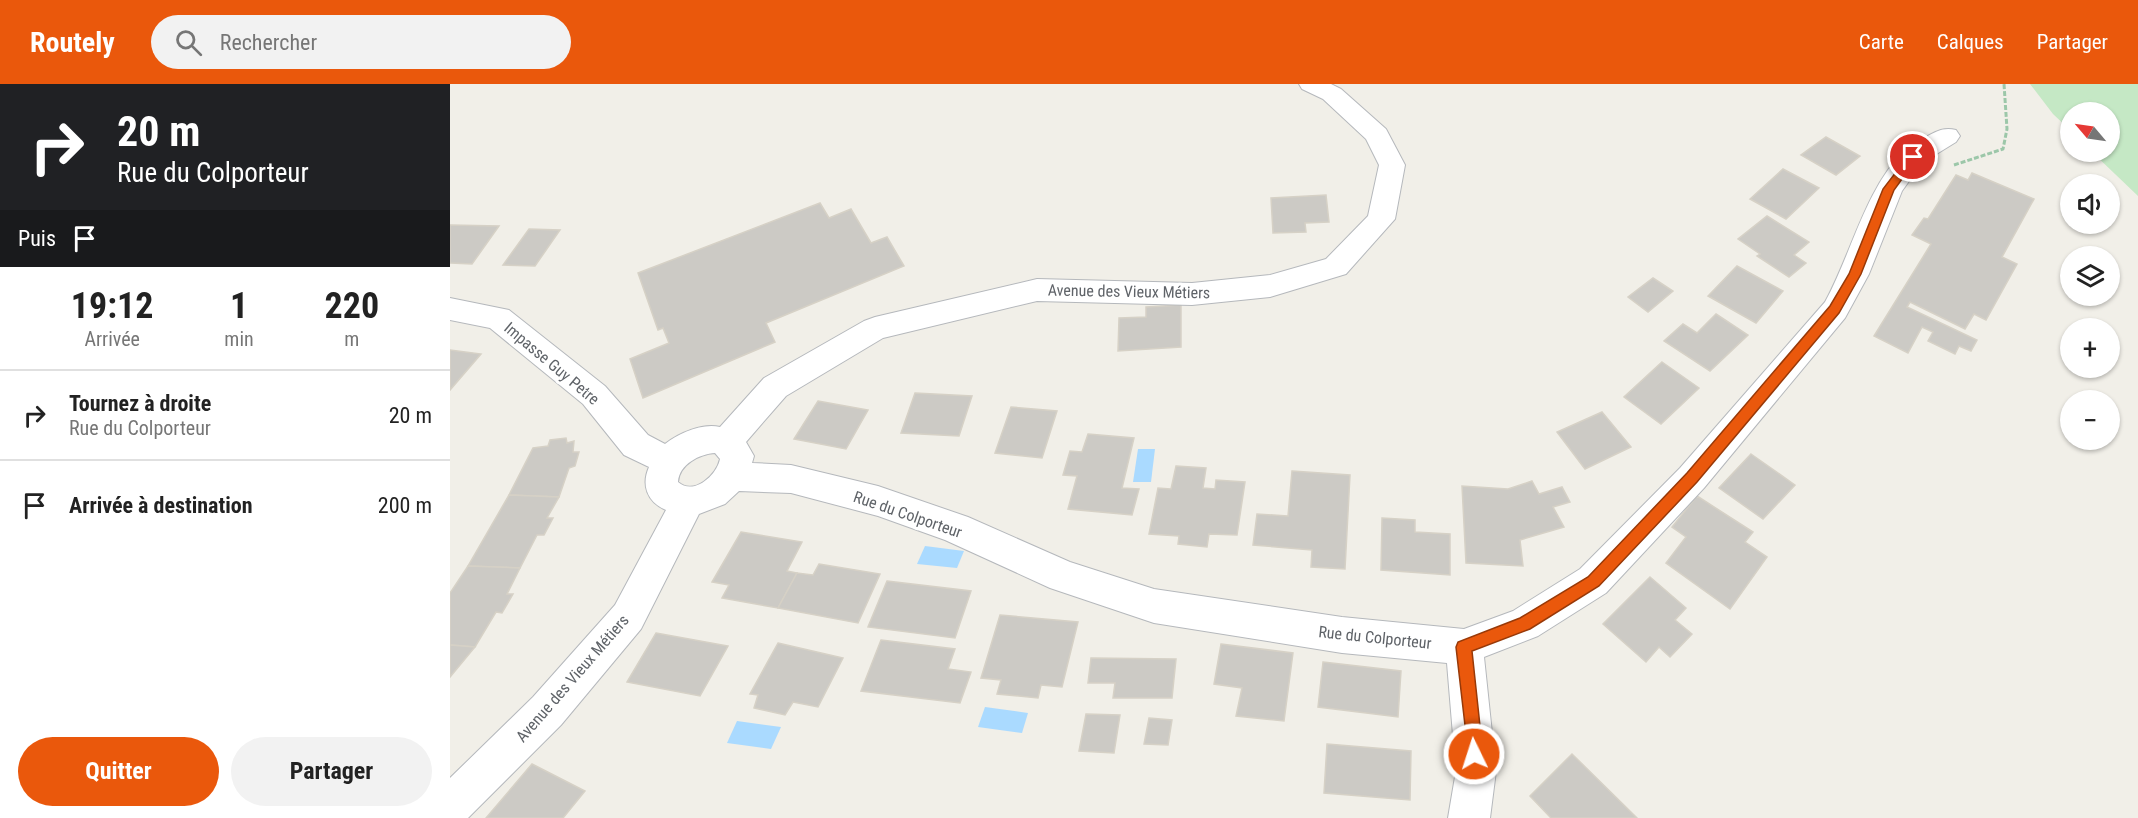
<!DOCTYPE html>
<html lang="fr">
<meta charset="utf-8">
<style>
body{margin:0;font-family:"Roboto Condensed",sans-serif;background:#f2f2f2;color:#222;height:100vh;display:flex;flex-direction:column;font-size:22px;white-space:nowrap}
*{box-sizing:border-box;margin:0}
p{font-size:20px;color:#767676}
.icon{flex:none;width:33px;height:33px;fill:none;stroke:currentColor;stroke-width:2;stroke-linecap:round;stroke-linejoin:round}
.map{position:relative;flex:1;overflow:hidden}
.drawer{display:flex;flex-direction:column;background:#fff;width:450px}
.drawer>*{flex:none}
.guide{background:#202124;color:#fff;overflow:hidden}
.needle{width:39px;rotate:299deg}
.tools{position:absolute;left:1610px;top:18px;display:grid;gap:12px}
.tools a{display:grid;place-items:center;width:60px;height:60px;border-radius:50%;background:#fff;box-shadow:0 2px 4px #0004;font-size:30px}
.pin{position:absolute;display:grid;place-items:center;width:51px;height:51px;color:#fff;margin:-26px;border:3px solid #fff;border-radius:50%;box-shadow:0 2px 6px #0007}
.me{position:absolute;width:66px;margin:-33px;rotate:356deg;stroke-linejoin:round;filter:drop-shadow(0 0 4px #0008)}
.turn{display:flex;align-items:center;gap:21px;height:126px;padding:0 18px;font-size:27px}
.turn .icon{width:78px;height:78px;stroke-width:2.5}
.turn b{display:block;font-size:42px;line-height:51px}
.then{display:flex;align-items:center;height:57px;padding:0 18px;background:#0003;gap:12px;font-size:22px}
.eta{display:flex;justify-content:space-evenly;align-items:center;height:102px;text-align:center}
.eta b{font-size:36px;font-weight:700;line-height:42px}
.button{display:flex;gap:12px;margin-top:auto;padding:12px 18px}
.button a{flex:1;height:69px;border-radius:36px;background:#ea580c;color:#fff;font-size:24px;font-weight:700;line-height:69px;text-align:center}
.button a+a{background:#f2f2f2;color:#222}
ul{padding:0;list-style:none}
li{display:flex;align-items:center;gap:18px;height:90px;padding:0 18px;border-top:2px solid #e0e0e0}
li div{flex:1}
li b{display:block;font-size:22px}
li em{font-style:normal}
header{display:flex;align-items:center;gap:36px;box-sizing:border-box;height:84px;padding:0 30px;background:#ea580c;color:#fff}
header strong{font-size:28px}
nav{display:flex;gap:33px;margin-inline-start:auto;font-size:21px}
.search{width:420px;height:54px;background:#f2f2f2;display:flex;align-items:center;gap:15px;box-sizing:border-box;padding:0 21px;border-radius:33px;color:#767676;font-size:22px}
main{display:flex;flex:1;min-height:0}
.map>svg:first-child{display:block}
.green{fill:#c5e8c5}
.water{fill:#aadaff}
.building{fill:#cccac5;stroke:#d6d1c6;stroke-width:1.5}
.lines{fill:none;stroke-linecap:round;stroke-linejoin:round}
.minor-casing{stroke:#b5b8bc;stroke-width:2}
.path{stroke:#9cc7a9;stroke-width:3;stroke-dasharray:5 2;stroke-linecap:butt}
.minor{fill:#fff;fill-rule:evenodd}
.route{fill:#ea580c;stroke:#983908;stroke-width:1.5}
.labels{text-anchor:middle;stroke-width:6;stroke-linejoin:round;paint-order:stroke}
.street-label{font-size:16px;fill:#5f6368;stroke:#fff}
</style>
<header>
<strong>Routely</strong>
<div class="search"><svg class="icon" aria-label="search" viewBox="0 0 24 24"><circle cx="10" cy="10" r="6"/><path d="M15 15l6 6"/></svg>Rechercher</div>
<nav><a>Carte</a><a>Calques</a><a>Partager</a></nav>
</header>
<main>
<section class="drawer">
<div class="guide">
<div class="turn"><svg class="icon" aria-label="right" viewBox="0 0 24 24"><path d="M7 20v-9h11M14 6l5 5-5 5"/></svg><div><b>20 m</b>Rue du Colporteur</div></div>
<div class="then">Puis<svg class="icon" aria-label="arrive" viewBox="0 0 24 24"><path d="M6 21V4h12l-3 4 3 4H6"/></svg></div>
</div>
<div class="eta">
<div><b>19:12</b><p>Arrivée</p></div>
<div><b>1</b><p>min</p></div>
<div><b>220</b><p>m</p></div>
</div>
<ul>
<li><svg class="icon" aria-label="right" viewBox="0 0 24 24"><path d="M7 20v-9h11M14 6l5 5-5 5"/></svg><div><b>Tournez à droite</b><p>Rue du Colporteur</p></div><em>20 m</em></li>
<li><svg class="icon" aria-label="arrive" viewBox="0 0 24 24"><path d="M6 21V4h12l-3 4 3 4H6"/></svg><div><b>Arrivée à destination</b></div><em>200 m</em></li>
</ul>
<div class="button"><a>Quitter</a><a>Partager</a></div>
</section>
<div class="map">
<svg width="1688" height="734" viewBox="0 0 1688 734">
<rect width="100%" height="100%" fill="#f1efe8"/>
<path class="green" d="M1580 0H1688V112L1642 68H1659V28H1620V46L1603 30Z"/>
<g class="water">
<path d="M688 365H705L701 398H683Z"/>
<path d="M475 462 514 467 507 484 467 480Z"/>
<path d="M535 623 578 629 572 649 528 643Z"/>
<path d="M287 637 331 643 321 665 277 659Z"/>
</g>
<g class="building">
<path d="M1376 53 1410 72 1386 91 1351 71Z"/>
<path d="M1333 85 1369 104 1336 135 1300 115Z"/>
<path d="M1522 89 1584 115 1552 173 1567 180 1536 236 1524 230 1515 245 1460 218 1457 223 1527 256 1521 267 1509 262 1505 270 1478 257 1483 248 1472 243 1458 269 1424 252 1481 160 1462 151 1474 134 1478 135 1506 91 1518 96Z"/>
<path d="M876 111 879 138 855 139 856 148 823 149 821 114Z"/>
<path d="M370 119 379 134 401 125 421 159 437 153 454 182 316 239 325 258 193 314 180 275 219 259 213 244 208 246 188 189Z"/>
<path d="M1317 132 1359 158 1344 171 1356 179 1339 193 1307 172 1310 170 1288 155Z"/>
<path d="M0 141 49 142 22 180 0 179Z"/>
<path d="M79 145 110 146 85 182 53 181Z"/>
<path d="M1287 182 1333 207 1306 239 1258 212Z"/>
<path d="M1203 194 1223 207 1198 228 1178 213Z"/>
<path d="M731 221V263L668 267 669 234 696 233V223Z"/>
<path d="M1266 230 1298 251 1260 287 1214 257 1233 240 1247 249Z"/>
<path d="M0 266 31 270 0 306Z"/>
<path d="M1212 278 1249 304 1211 340 1174 313Z"/>
<path d="M465 309 522 312 509 352 451 349Z"/>
<path d="M368 317 418 326 396 365 344 355Z"/>
<path d="M561 323 607 327 592 374 545 369Z"/>
<path d="M1152 328 1181 363 1135 385 1107 348Z"/>
<path d="M638 350 684 354 672 404 689 405 682 431 618 425 627 392 613 391 620 367 632 368Z"/>
<path d="M116 354 117 359 124 357 123 368H129L125 382 119 384 109 413 59 411 83 364 98 362 100 356Z"/>
<path d="M1301 370 1345 401 1313 435 1269 404Z"/>
<path d="M726 382 756 384 753 404 765 405 766 396 795 398 787 451 759 450 757 463 728 460 729 452 699 450 708 404 721 405Z"/>
<path d="M842 387 900 391 895 485 861 483 862 466 803 461 807 430 838 432Z"/>
<path d="M1082 397 1089 410 1112 403 1120 418 1103 423 1114 443 1070 456 1073 482 1016 479 1012 402 1058 405Z"/>
<path d="M59 411 109 413 97 434H103L94 451H87L70 484 18 482Z"/>
<path d="M1247 412 1303 448 1295 458 1317 473 1280 525 1216 479 1236 453 1222 443Z"/>
<path d="M932 434 965 436V448L1000 450V491L931 486Z"/>
<path d="M291 448 352 458 337 487 347 489 328 524 272 514 279 501 262 498Z"/>
<path d="M369 480 430 490 408 539 328 524 347 489 363 491Z"/>
<path d="M18 482 70 484 57 510H63L52 529 46 528 25 563 0 561V509Z"/>
<path d="M1200 493 1236 524 1225 536 1242 550 1220 573 1209 563 1196 578 1153 540Z"/>
<path d="M437 497 521 507 505 554 418 543Z"/>
<path d="M550 531 628 538 612 603 591 601 588 614 547 610 551 596 531 594Z"/>
<path d="M206 549 278 562 250 612 177 598Z"/>
<path d="M431 556 505 565 498 585 521 588 510 619 411 607Z"/>
<path d="M328 559 393 574 368 623 343 618 335 631 304 624 308 611 300 610Z"/>
<path d="M771 560 843 569 834 637 786 632 792 604 764 600Z"/>
<path d="M0 561 25 563 0 593Z"/>
<path d="M641 574 726 575 722 614H663L665 599H638Z"/>
<path d="M873 578 951 587 948 633 868 623Z"/>
<path d="M636 630 670 631 664 669 629 667Z"/>
<path d="M699 634 722 636 718 661 694 660Z"/>
<path d="M877 660 961 667 960 716 874 709Z"/>
<path d="M1122 670 1187 734H1101L1080 712Z"/>
<path d="M82 680 135 707 113 734H36Z"/>
</g>
<g class="lines">
<g class="minor-casing">
<path id="minor" d="M849 0H881L891 5 936 45 955 81 945 135 896 190 820 213 742 221 587 217 433 254 336 312 296 358 304 372 302 379 341 381 428 402 518 433 620 478 704 505 892 533 1014 545 1063 527 1130 485 1230 384 1375 218C1401 171 1415 106 1453 68 1459 62 1469 58 1476 53 1487 47 1494 43 1506 46L1510 52 1506 58 1472 79 1452 107 1419 190 1395 234 1254 404 1156 509 1088 552 1034 573 1046 687 1040 734H998L1006 687 997 579 892 569 704 539 600 504 495 456 428 432 341 409 289 407 275 420 249 430 191 545 111 641 18 734H0V694L83 613 165 521 216 426C197 418 191 401 199 383L174 371 133 320 40 244 0 236V214L59 226 155 302 198 351 215 360C229 349 252 339 270 343L314 294 414 237 425 233 587 195 742 199 820 191 876 175 918 132 929 81 916 55 873 15 852 5ZM265 369 270 375C267 391 244 412 228 398 229 380 250 370 265 369Z"/>
</g>
<path class="path" d="M1504 81 1553 65 1557 45 1554 0"/>
<use href="#minor" class="minor"/>
</g>
<path class="route" d="M1459 71 1468 73 1444 106 1411 190 1389 229 1247 398 1149 502 1080 545 1022 567 1033 670 1030 676 1024 678 1019 676 1006 563 1008 558 1070 534 1138 493 1237 389 1380 222 1399 190 1433 105Z"/>
<g class="labels">
<g class="street-label">
<text transform="translate(679 207) rotate(1)" y="6">Avenue des Vieux Métiers</text>
<text transform="translate(102 279) rotate(40)" y="6">Impasse Guy Petre</text>
<text transform="translate(458 430) rotate(19)" y="6">Rue du Colporteur</text>
<text transform="translate(925 553) rotate(6)" y="6">Rue du Colporteur</text>
<text transform="translate(122 594) rotate(-49)" y="6">Avenue des Vieux Métiers</text>
</g>
</g>
</svg>
<div class="tools">
<a><svg class="needle" viewBox="-14 -14 28 28"><path d="M0-13l5 13h-10z" fill="#e53935"/><path d="M0 13l5-13h-10z" fill="#767676"/></svg></a>
<a><svg class="icon" aria-label="sound" viewBox="0 0 24 24"><path d="M4 9h4l5-4v14l-5-4H4zM17 9q2 3 0 6"/></svg></a>
<a><svg class="icon" aria-label="layers" viewBox="0 0 24 24"><path d="M12 4l9 5-9 5-9-5zM3 14l9 5 9-5"/></svg></a>
<a>+</a>
<a>−</a>
</div>
<div class="pin" style="left:1463px;top:73px;background:#d93025"><svg class="icon" aria-label="arrive" viewBox="0 0 24 24"><path d="M6 21V4h12l-3 4 3 4H6"/></svg></div>
<svg class="me" style="left:1024px;top:670px" viewBox="-20 -20 40 40"><circle r="17" fill="#ea580c" stroke="#fff" stroke-width="3"/><path d="M0-11L8 9 0 5-8 9z" fill="#fff"/></svg>
</div>
</main>
